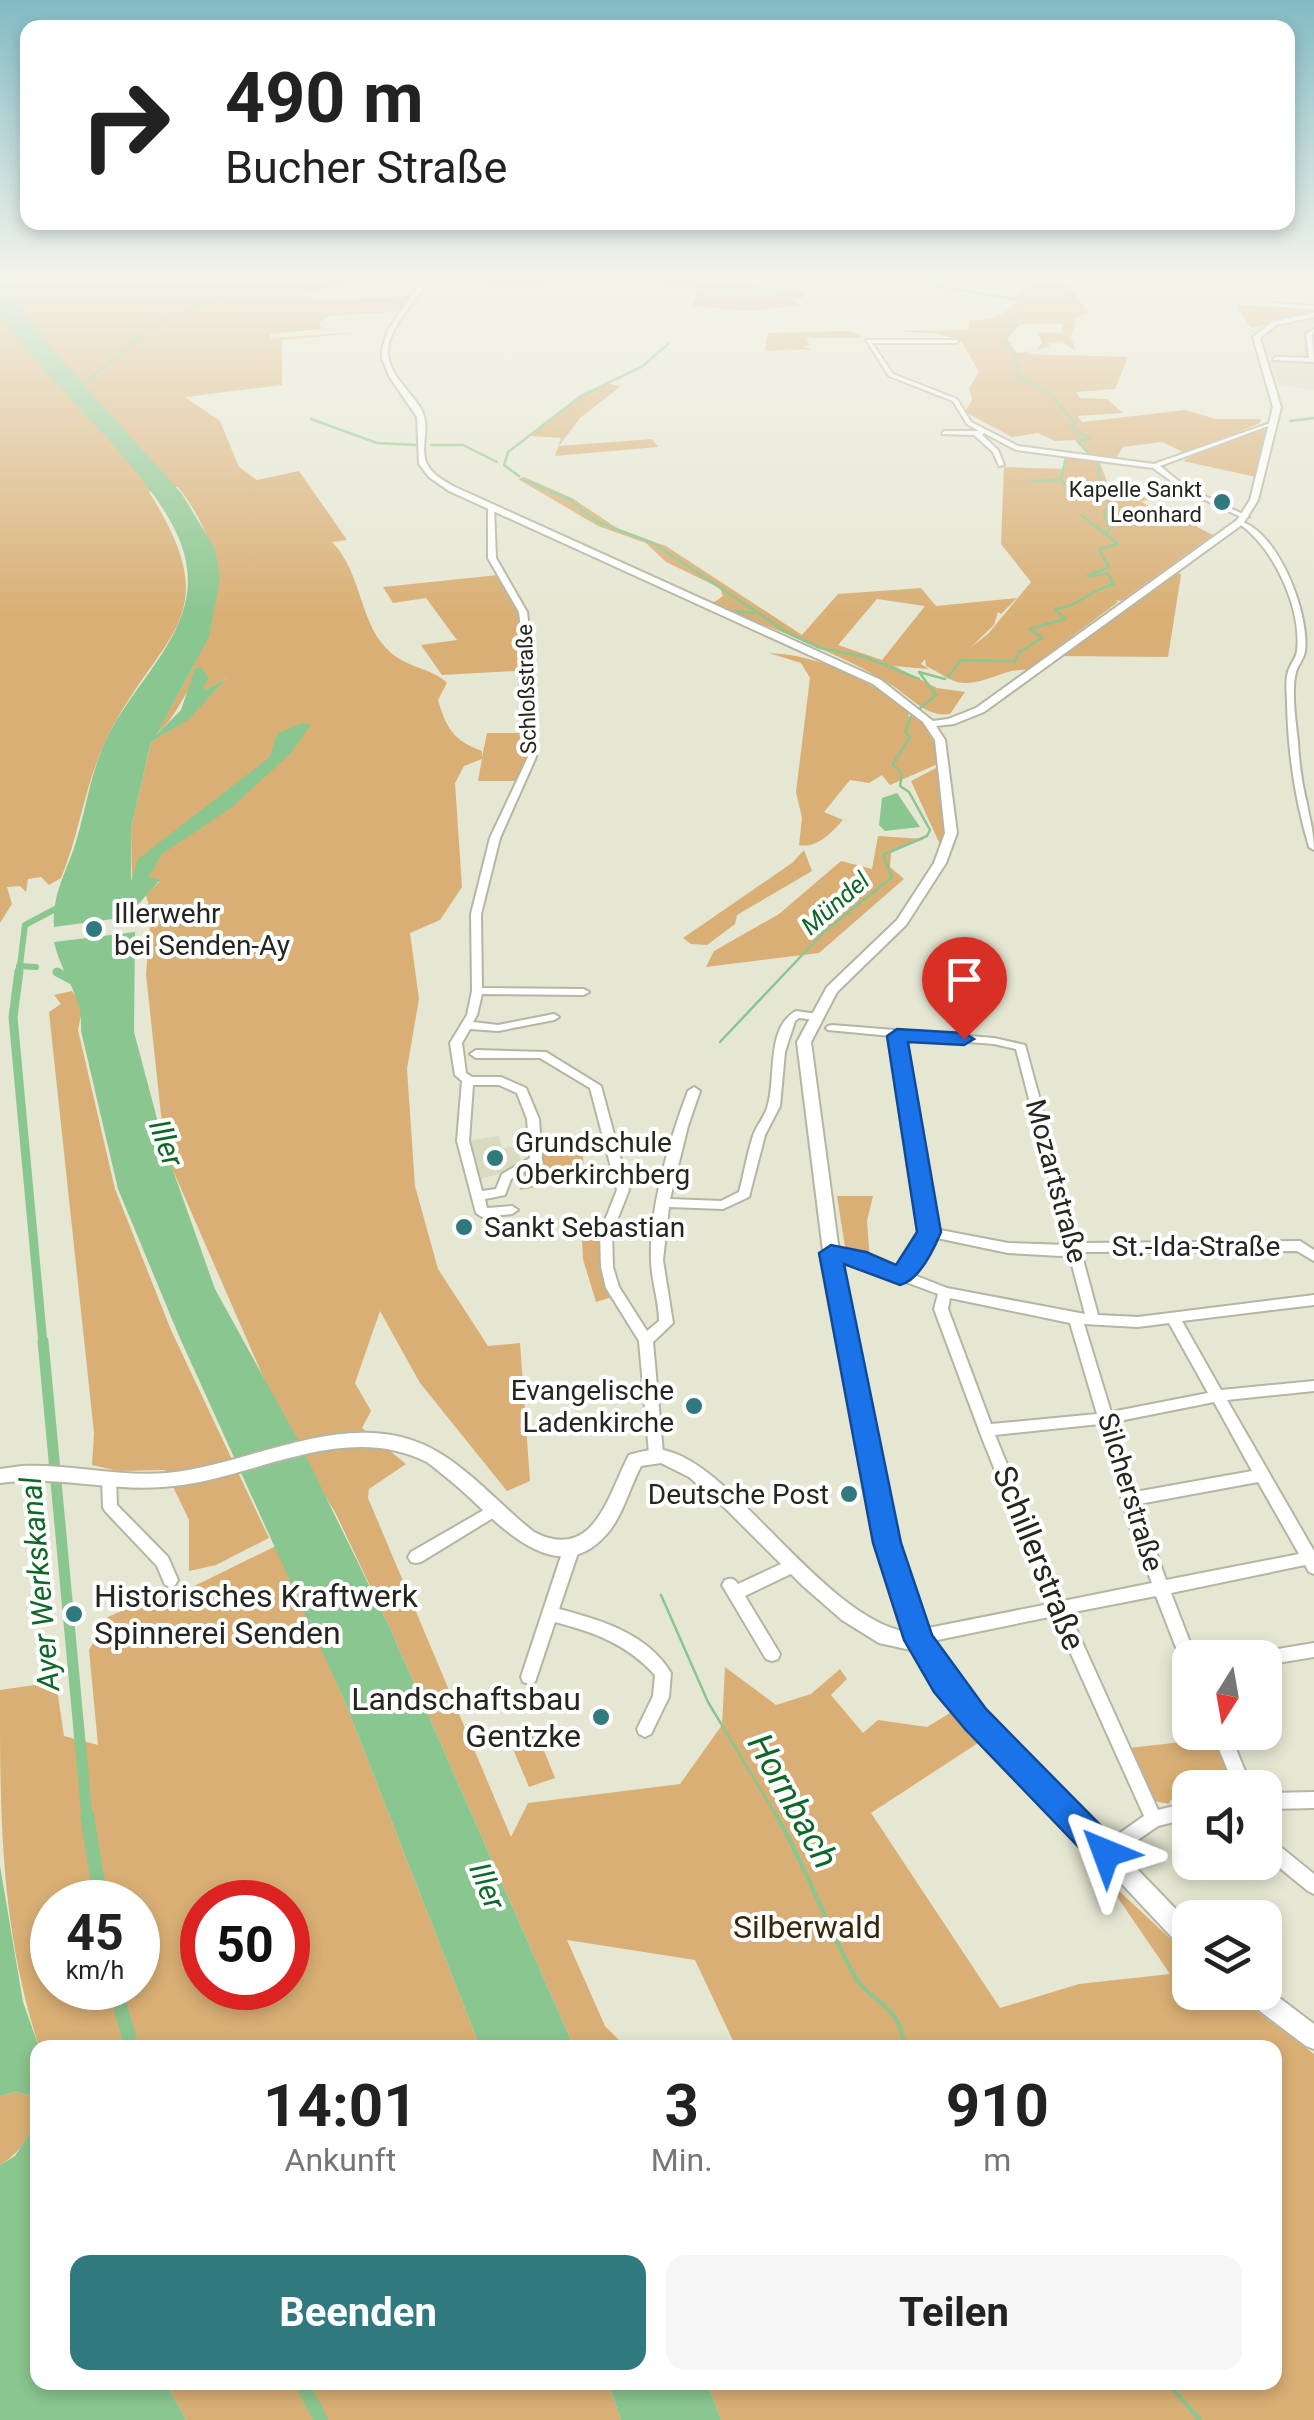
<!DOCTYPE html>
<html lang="de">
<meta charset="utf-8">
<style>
body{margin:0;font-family:Roboto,sans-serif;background:#f6f6f6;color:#222;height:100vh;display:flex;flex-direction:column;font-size:38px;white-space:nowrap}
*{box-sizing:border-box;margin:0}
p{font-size:32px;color:#767676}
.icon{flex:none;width:55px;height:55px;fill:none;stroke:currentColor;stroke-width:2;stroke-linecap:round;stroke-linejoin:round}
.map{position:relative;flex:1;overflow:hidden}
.side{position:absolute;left:30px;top:2040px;width:1252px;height:350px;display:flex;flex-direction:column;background:#fff;border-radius:20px;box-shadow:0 5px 15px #0003}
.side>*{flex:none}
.guide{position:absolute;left:20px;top:20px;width:1275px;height:210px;border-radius:20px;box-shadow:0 5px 15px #0003;background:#fff;color:#222;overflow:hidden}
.needle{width:65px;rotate:191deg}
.tools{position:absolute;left:1172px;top:1640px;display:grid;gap:20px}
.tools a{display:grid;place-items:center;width:110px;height:110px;border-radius:20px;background:#fff;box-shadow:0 5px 15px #0003;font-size:50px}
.speed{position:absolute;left:30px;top:1880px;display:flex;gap:20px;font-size:50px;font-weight:700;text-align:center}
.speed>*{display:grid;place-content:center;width:130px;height:130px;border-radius:50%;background:#fff;box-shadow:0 5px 15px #0003;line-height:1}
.speed small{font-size:25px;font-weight:400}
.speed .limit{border:15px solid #d22;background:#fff;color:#111}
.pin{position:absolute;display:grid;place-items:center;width:85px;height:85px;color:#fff;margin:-102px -42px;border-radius:50% 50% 50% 0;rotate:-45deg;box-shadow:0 0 10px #0007}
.pin .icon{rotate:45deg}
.me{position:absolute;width:110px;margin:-55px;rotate:316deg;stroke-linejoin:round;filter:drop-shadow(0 0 8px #0008)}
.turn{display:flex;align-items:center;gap:35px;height:210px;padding:0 40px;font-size:45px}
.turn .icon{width:130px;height:130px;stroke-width:2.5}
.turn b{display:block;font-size:70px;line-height:85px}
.eta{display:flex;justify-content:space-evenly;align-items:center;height:170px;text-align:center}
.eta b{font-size:60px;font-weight:700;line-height:70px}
.button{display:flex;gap:20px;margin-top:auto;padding:20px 40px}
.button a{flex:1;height:115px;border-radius:20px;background:#30797e;color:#fff;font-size:40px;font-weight:700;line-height:115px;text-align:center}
.button a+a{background:#f6f6f6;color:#222}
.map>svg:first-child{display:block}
.built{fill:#d9dbc1}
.green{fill:#d9af75;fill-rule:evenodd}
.water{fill:#8ac68f}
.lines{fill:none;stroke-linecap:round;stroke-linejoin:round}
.stream-far1{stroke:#8ac68f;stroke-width:2.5}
.stream{stroke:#8ac68f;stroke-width:4}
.canal-far3{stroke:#8ac68f;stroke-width:6}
.canal-far2{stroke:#8ac68f;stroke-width:9}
.canal-far1{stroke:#8ac68f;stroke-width:11}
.canal{stroke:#8ac68f;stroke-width:14}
.river{fill:#8ac68f;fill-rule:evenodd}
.minor-casing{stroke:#b4b5a2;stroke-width:4}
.major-casing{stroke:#b4b5a2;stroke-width:4}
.minor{fill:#fff;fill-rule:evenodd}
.major{fill:#fff;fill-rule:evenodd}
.route{fill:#1a73e8;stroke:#114b97;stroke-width:2.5}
.poi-dot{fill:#30797e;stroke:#fff;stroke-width:4}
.labels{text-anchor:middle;stroke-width:8;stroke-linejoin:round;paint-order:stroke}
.far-poi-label{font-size:22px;fill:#26261f;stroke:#fff;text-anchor:end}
.far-street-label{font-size:22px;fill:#26261f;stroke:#fff}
.far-water-label{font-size:25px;font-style:italic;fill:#0e6826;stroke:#fff}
.poi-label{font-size:28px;fill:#26261f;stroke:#fff;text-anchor:start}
.street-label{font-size:28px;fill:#26261f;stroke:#fff}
.water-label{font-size:30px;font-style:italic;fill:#0e6826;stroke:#fff}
.near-street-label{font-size:32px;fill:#26261f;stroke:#fff}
.near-poi-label{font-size:32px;fill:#26261f;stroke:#fff;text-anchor:start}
.near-park-label{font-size:32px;fill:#3a270a;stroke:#fff}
.near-water-label{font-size:35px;font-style:italic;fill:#0e6826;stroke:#fff}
</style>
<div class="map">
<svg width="1314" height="2420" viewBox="0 0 1314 2420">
<rect width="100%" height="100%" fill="#e6e7d3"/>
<g class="built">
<path d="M1314 316V390L1279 384 1270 363 1273 360 1262 349 1263 332 1277 324Z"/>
<path d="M499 1136 502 1148 518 1146 521 1167 475 1181 467 1141Z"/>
</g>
<g class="green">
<path d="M0 276H375L300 294 318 301 415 296 405 311 331 316 319 322 321 329 270 334 271 338 364 332 282 340V385L185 397 220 421 239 467 257 480 299 471 347 540 332 542C362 573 359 620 386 648 404 668 433 668 447 683L438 700C446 728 454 741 482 751V757L487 733H527L529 755 516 781H478L482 759 464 766 455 783 462 887 440 920 410 933 419 999 407 1069 415 1186 438 1269 488 1346 520 1343 530 1481 507 1491 420 1383 380 1311 355 1383 371 1411 362 1428 406 1464 369 1489 368 1498 511 1837 528 1803 680 1784 722 1725 725 1667 776 1705 811 1694 840 1669 847 1679 831 1695 863 1733 878 1720 927 1727 950 1713 978 1743 871 1813 1000 2008 1079 1984 1170 1974 1103 1876 1190 1957V1992L1232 1993 1314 2054V2420H721L707 2383 1275 2382V2048L736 2047 695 1960 567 1940 605 2026 626 2047H574L389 1626 336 1514 289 1436 165 1152 146 974 151 914 146 895 160 881 148 878 162 854 290 754 298 738 277 734 271 757 172 834 132 888 131 828 151 742 187 720 227 678 206 690 202 687 208 679 202 675C181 693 179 716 155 735 205 646 251 581 178 487L149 492C230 620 160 631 107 738 85 782 80 833 61 878L49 885 41 877 28 879 26 892 20 886 7 887 12 904 0 923Z"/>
<path d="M433 276H747L749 285 803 291 805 297 793 300 800 306 746 311 692 306 698 288C654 286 578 268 539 286L430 283Z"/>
<path d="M1036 280 1066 283 1089 313 1076 318 1071 338 1076 351 1062 342 1047 343 1050 346 1025 354 1128 357 1115 389 1076 392 1080 398 1107 399 1123 413 1077 416 1082 422 1185 410 1216 419H1261L1260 423 1187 454 1162 442 1123 447 1114 461 1090 455 1076 440 1055 441 1038 433 1012 437 965 412 972 400 969 388 979 372 961 341 939 334 899 331 968 330 970 320C994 321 1003 314 1019 301L1012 299ZM1020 324H1062L1063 325 1062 333 1038 332 1042 343 1036 351 1017 353 1007 339Z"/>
<path d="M1236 305 1314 308V314C1298 315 1259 329 1250 327Z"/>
<path d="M851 331 864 338H806L810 345 802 347 813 349 765 351 768 333Z"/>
<path d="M608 384 621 386 580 418 559 446 652 439 658 447 555 456 561 438 531 436 581 396Z"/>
<path d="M1265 423 1271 424 1256 477 1183 461 1218 441Z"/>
<path d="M1067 454 1099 461 1108 484C1128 493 1151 479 1165 498L1141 501C1152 511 1166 506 1178 513L1173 516 1176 519 1196 522 1197 527 1213 535 1121 601 1115 600 1118 602 1027 670C1005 668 987 684 964 683 951 683 938 671 926 666L925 659 921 664 929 669 894 666 937 688 965 692 950 714C926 718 910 696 890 684 836 651 770 629 713 603L723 596 720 588 666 562 646 543 598 526 518 479 524 477 572 498 620 530 666 546 802 635 838 594 921 588 936 606 1017 598 1001 614 998 612 994 625 971 647 988 634 1031 582 1001 544 1004 467 1065 469ZM877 599 925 606 882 660 838 645Z"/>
<path d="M1176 571 1181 575 1168 657 1056 656Z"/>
<path d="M498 575C520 607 524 630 521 668L516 671 442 675 421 645 457 640 426 598 393 603 383 587Z"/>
<path d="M769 653C820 655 868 679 910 712L908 716 919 718 938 749 940 763 890 785 882 775 869 783 850 780 824 812 843 820C832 832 817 849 799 845L802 818 796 792 810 678 801 663Z"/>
<path d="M938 767H942L947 829 942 849 911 781Z"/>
<path d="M878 836 924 839 891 852 890 867 904 879 819 953 706 967 714 951 779 914 841 861 872 869Z"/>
<path d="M804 850 812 871 737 915 735 924 707 945 691 944 683 938 792 863Z"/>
<path d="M72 991 83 1006 78 1030 115 1189 171 1330 269 1538 216 1565 189 1571V1520L165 1470 118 1471 92 1465 94 1433 49 1012 61 1004 54 995Z"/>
<path d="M582 1144 584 1170 550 1173V1185L519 1190 529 1177 519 1174 541 1161V1146Z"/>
<path d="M837 1196H873L867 1221 870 1260 845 1247Z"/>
<path d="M581 1221H603L600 1253 612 1297 596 1302 583 1259Z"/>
<path d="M276 1546 345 1702 480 2047H39C0 1925 0 1816 0 1690L56 1682 64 1736 98 1745 89 1650 108 1617 163 1592 190 1588ZM52 1902H138V1988H52ZM202 1902H288V1988H202Z"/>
<path d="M537 1733 555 1778 529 1787 510 1742Z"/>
<path d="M1218 1738 1239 1787 1190 1788V1795L1172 1798 1169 1804 1154 1801 1129 1748Z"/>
<path d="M16 2092 37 2097C37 2127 26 2149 0 2165V2096Z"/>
<path d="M166 2383H608L621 2420H186Z"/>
</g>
<g class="water">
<path d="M0 276H11L23 310 42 338 182 494 215 549 220 579 209 637 156 735 181 710 195 669 201 667 209 679 203 687 206 690 227 678 188 720 151 742 131 828V881L138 859 270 757 277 734 302 723 311 725 290 754 231 808 162 854 149 877 160 880 134 909 135 916 54 927C52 896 64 877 74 848 86 812 90 772 107 738 143 666 219 616 174 528 141 463 61 395 14 334L0 311Z"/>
<path d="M897 793 920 827 885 831 879 825 882 798Z"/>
<path d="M135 932 134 1032 164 1145 215 1289 298 1440 389 1626 574 2047H480L345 1702 179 1336 118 1189 81 1031C83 994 62 977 54 942Z"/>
<path d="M0 1866 23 2002 39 2047 37 2097 16 2092 0 2096Z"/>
<path d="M37 2123 38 2382 166 2383 186 2420H0V2165L15 2156Z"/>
<path d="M608 2383H707L721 2420H621Z"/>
</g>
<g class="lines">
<g class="stream-far1">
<path d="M877 276 1025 301"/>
<path d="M1013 353 1004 339 1038 280"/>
<path d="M1014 354 1019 376 1051 395 1075 423 1071 427 1090 439 1077 441 1090 455"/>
<path d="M87 381 160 321 260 280 250 276"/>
<path d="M311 419 377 443 417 445"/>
<path d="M1290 421 1314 418"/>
<path d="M431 445H463L497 462"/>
<path d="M1066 457 1061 479 1068 491 1083 492"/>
<path d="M1097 461 1101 488 1111 505 1104 514 1110 528 1106 534"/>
<path d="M519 476 504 465 508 452 581 396 643 366 668 344"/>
<path d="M522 479 571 500 595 521 653 543 788 633 820 648 865 657 919 679"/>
<path d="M1032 481 1061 480"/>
<path d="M1086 491 1104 492"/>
<path d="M730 611 753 613"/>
<path d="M948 677 961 660 1015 661 1019 652 1042 638 1030 629 1065 619 1055 609C1080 606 1090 590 1114 584L1108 574 1087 576 1109 567 1099 549 1118 544 1081 515"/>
<path d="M919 709 936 695 919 672 945 679"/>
<path d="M720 1042 823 933 892 877 883 855 927 836 930 830 909 792 900 786 902 774 893 764 910 737 905 732 912 714"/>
<path d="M661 1595 708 1702 777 1817"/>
</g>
<g class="stream">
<path d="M776 1815C806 1866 825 1923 854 1975 870 2004 901 2002 904 2048"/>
<path d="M1167 2382 1200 2420"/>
</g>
<g class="canal-far3">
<path d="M19 966 36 967"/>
<path d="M19 973 25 925 61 906"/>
</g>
<g class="canal-far2">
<path d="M19 971 13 1017 43 1344"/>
<path d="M57 972 76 982"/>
</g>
<path class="canal-far1" d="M43 1341 87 1817"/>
<g class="canal">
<path d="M87 1815 101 1902"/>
<path d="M115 1988 132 2048"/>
<path d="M301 2382 321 2420"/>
</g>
<path class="river" d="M93 900 99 904 102 956 96 960 90 956 87 904Z"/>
<g class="minor-casing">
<g id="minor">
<path d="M1274 303 1314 306V310L1272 306Z"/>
<path d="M1314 329 1312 335 1314 362 1273 360 1275 357 1309 358 1306 334Z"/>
<path d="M866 340H959L957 343H872L893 374 957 399 971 422 1018 446 1154 464 1276 421V423L1160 466 1186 487 1249 517 1243 518 1182 489 1153 468 1016 450 984 433 982 435 998 450 1004 465 999 466 993 452 974 435 942 434 944 431H979L967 424 953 401 889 376Z"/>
<path d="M491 505 494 507 496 558 527 612 531 646 527 672 536 757 500 838 481 914 482 988 584 989 589 992 584 995 482 994 477 1015 473 1022 498 1025 554 1014 559 1017 554 1020 498 1031 470 1029 462 1043 466 1073 472 1077H501L526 1088 539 1119 542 1160 540 1163 511 1179 505 1195 485 1199 487 1208 512 1206 518 1210 512 1214 482 1217 476 1213 457 1141 462 1081 455 1075 450 1043 467 1015 472 991 471 914 490 838 528 757 519 672 523 646 519 612 488 558V507ZM473 1085H499L517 1093 527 1119 530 1158 502 1174 496 1189 482 1191 469 1141Z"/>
<path d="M1238 521C1277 528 1310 614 1305 651 1304 659 1298 665 1296 672 1291 691 1296 723 1298 742 1299 763 1302 784 1307 804 1310 820 1314 834 1314 850L1309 847C1295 800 1288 752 1287 703 1287 693 1285 681 1288 672 1290 664 1296 659 1297 651 1302 608 1273 546 1238 523Z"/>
<path d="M796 1011 817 1014 822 1017 817 1020 799 1018 795 1021 785 1052 780 1106 765 1135 749 1197 723 1209 669 1207 663 1260 673 1323 653 1342 663 1453 661 1457 656 1459 651 1457 649 1453 639 1341 606 1288 601 1267 600 1233 617 1190 590 1088 540 1058H476L470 1054 476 1050 546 1052 601 1086 629 1190 612 1233 613 1267 619 1287 647 1331 659 1321C659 1300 651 1280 651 1259 649 1209 670 1138 688 1091L694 1087 700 1091 688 1126 670 1199 721 1201 739 1192C744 1174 747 1154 753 1136 756 1126 764 1118 767 1108 777 1079 765 1028 796 1011Z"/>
<path d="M832 1025 994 1038 1025 1045 1079 1243 1300 1241 1314 1250V1261L1297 1251 1081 1252 1098 1315 1138 1317 1314 1295V1305L1182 1321 1221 1390 1314 1381V1391L1227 1400 1314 1551V1574L1309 1572 1305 1565 1171 1593 1196 1658H1190V1670L1184 1668 1182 1663 1156 1596 1069 1613 1158 1810 1190 1802V1818L1158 1826 1106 1862 1100 1859 1097 1853 1100 1847 1144 1816 1054 1616 918 1644 912 1642 910 1637 912 1632 918 1630 1049 1604 982 1438 934 1309 938 1294 903 1281 895 1280 893 1277 856 1262 826 1256 825 1253 831 1248 863 1255 899 1269 923 1232 891 1036 828 1030 826 1028 828 1026ZM903 1037 994 1044 1016 1049 1067 1245 1008 1243 935 1229ZM932 1237 1008 1253 1061 1256 1069 1254 1085 1314 947 1288 909 1273ZM950 1298 1070 1323 1097 1414 991 1424 948 1309ZM1169 1323 1208 1393 1111 1412 1084 1324 1138 1327ZM1214 1402 1252 1471 1135 1492 1114 1422ZM1100 1424 1130 1527 1152 1583 1063 1601 995 1435ZM1258 1482 1299 1554 1166 1580 1139 1504Z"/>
<path d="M109 1472 114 1474 116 1478 117 1505 168 1557 178 1580 175 1585 170 1587 165 1585 157 1566 105 1511 103 1507 102 1478 104 1474Z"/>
<path d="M496 1503 501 1505 503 1509 501 1513 421 1562 416 1563 411 1562 408 1557 411 1552Z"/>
<path d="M572 1541 577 1542 580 1547 559 1609C601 1620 648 1634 671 1673L669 1697 651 1734 645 1737 639 1734 637 1729 653 1696 655 1675C627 1644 594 1632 555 1622L535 1682 529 1684 523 1682 521 1677 564 1547 567 1542Z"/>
<path d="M794 1558 799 1560 802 1565 799 1570 745 1596 780 1654 778 1659 772 1661 766 1659 722 1585 725 1580C731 1578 734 1578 738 1584Z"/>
<path d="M1314 1643V1657L1265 1665V1658H1257L1259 1653 1265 1651Z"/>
<path d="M1212 1732H1229L1252 1788H1235Z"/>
<path d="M1314 1792V1808L1265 1809V1793Z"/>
<path d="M1265 1836 1271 1839 1314 1874V1894L1308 1891 1265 1856Z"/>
</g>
</g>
<g class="major-casing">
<g id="major">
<path d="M425 276H431C419 299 391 322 388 349 386 373 410 390 421 409 431 427 420 444 426 462 431 474 444 481 455 487L881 680 933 721 948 719 976 708 1237 520 1250 500 1273 407 1253 337 1272 322 1314 313V317L1276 325 1260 338 1281 407 1258 500 1243 524 984 712 954 724 936 726 945 740 957 833 946 863 906 925 837 992 811 1042 840 1259 896 1543 927 1637 952 1676 1190 1924V1951L1182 1948 938 1688 915 1651 879 1643 842 1620 803 1586 725 1508 689 1477 661 1463 641 1466C629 1489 623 1516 606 1535 559 1588 504 1530 469 1497 455 1484 441 1473 427 1462 340 1419 250 1482 162 1487 108 1491 55 1475 0 1483V1469L22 1466C70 1464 118 1477 167 1473 254 1465 356 1400 441 1454 475 1475 502 1507 534 1532 594 1563 608 1495 629 1455 640 1452 656 1447 667 1451 687 1456 705 1470 720 1483 771 1525 844 1622 907 1632L878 1543 824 1259 797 1042 827 987 897 920 934 863 945 833 935 740 923 722 873 684 449 491 429 477 419 464 417 417 389 376 382 358V349L388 330Z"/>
<path d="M1265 1987 1314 2024V2049L1306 2046 1245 2000 1242 1992H1265Z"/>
</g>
</g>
<use href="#minor" class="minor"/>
<use href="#major" class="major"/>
</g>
<linearGradient id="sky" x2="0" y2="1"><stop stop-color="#82bbc4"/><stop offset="0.45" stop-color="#f4f4eb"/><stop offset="1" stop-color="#f4f4eb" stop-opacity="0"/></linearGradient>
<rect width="1314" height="615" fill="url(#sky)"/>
<path class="route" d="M897 1029 964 1033 974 1039 964 1045 908 1042 941 1232C934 1249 920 1280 900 1285L844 1264 901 1543 932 1635 986 1709 1117 1842 1122 1853 1117 1864 1106 1869 1095 1864 965 1729 934 1692 904 1640 873 1543 819 1253 831 1245 866 1252 896 1265 917 1232 887 1036Z"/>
<g class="poi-dot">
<circle cx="1222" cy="502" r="10"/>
<circle cx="94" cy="929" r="10"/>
<circle cx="495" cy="1158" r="10"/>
<circle cx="464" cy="1227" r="10"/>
<circle cx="694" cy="1406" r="10"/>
<circle cx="849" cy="1494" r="10"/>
<circle cx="74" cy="1614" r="10"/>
<circle cx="601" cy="1717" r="10"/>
</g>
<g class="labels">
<g class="far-poi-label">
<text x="1202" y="497">Kapelle Sankt<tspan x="1202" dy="25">Leonhard</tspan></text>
</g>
<g class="far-street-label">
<text transform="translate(526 689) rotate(-92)" y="8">Schloßstraße</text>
</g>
<g class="far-water-label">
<text transform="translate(835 903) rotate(-41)" y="9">Mündel</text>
</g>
<g class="poi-label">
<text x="114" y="923">Illerwehr<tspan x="114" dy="32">bei Senden-Ay</tspan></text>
<text x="515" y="1152">Grundschule<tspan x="515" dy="32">Oberkirchberg</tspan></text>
<text x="484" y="1237">Sankt Sebastian</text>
<text x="674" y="1400" text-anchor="end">Evangelische<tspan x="674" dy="32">Ladenkirche</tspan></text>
<text x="829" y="1504" text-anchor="end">Deutsche Post</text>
</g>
<g class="street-label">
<text transform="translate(1057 1181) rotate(75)" y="10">Mozartstraße</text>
<text x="1196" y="1256">St.-Ida-Straße</text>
<text transform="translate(1131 1492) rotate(73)" y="10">Silcherstraße</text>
</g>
<g class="water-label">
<text transform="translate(166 1143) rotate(70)" y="10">Iller</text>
<text transform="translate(40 1584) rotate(-95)" y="10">Ayer Werkskanal</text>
<text transform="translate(487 1886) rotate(68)" y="10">Iller</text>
</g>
<g class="near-street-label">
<text transform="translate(1039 1558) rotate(68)" y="11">Schillerstraße</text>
</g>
<g class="near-poi-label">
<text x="94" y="1607">Historisches Kraftwerk<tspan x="94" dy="37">Spinnerei Senden</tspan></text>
<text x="581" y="1710" text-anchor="end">Landschaftsbau<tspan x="581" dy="37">Gentzke</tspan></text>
</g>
<g class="near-park-label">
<text x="807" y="1938">Silberwald</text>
</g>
<g class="near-water-label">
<text transform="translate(793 1801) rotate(61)" y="12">Hornbach</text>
</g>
</g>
</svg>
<div class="tools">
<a><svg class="needle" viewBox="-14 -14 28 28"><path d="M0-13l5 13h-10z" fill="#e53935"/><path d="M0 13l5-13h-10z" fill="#767676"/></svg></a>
<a><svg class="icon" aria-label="sound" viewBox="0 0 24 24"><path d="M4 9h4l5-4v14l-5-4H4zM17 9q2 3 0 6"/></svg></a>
<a><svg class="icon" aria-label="layers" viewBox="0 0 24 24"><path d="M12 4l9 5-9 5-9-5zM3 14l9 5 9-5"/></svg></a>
</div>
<div class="speed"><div>45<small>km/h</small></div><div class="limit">50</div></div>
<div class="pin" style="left:964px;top:1039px;background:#d93025"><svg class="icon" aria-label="arrive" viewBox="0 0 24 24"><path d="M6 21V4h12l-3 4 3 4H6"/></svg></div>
<svg class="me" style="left:1106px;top:1853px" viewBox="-20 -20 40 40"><path d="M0-17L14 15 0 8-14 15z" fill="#1a73e8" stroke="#fff" stroke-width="4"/></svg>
<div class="guide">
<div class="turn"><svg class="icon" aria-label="right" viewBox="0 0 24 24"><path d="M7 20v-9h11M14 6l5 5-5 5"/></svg><div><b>490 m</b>Bucher Straße</div></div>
</div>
<section class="side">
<div class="eta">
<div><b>14:01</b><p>Ankunft</p></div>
<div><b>3</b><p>Min.</p></div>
<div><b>910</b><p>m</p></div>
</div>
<div class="button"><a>Beenden</a><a>Teilen</a></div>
</section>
</div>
